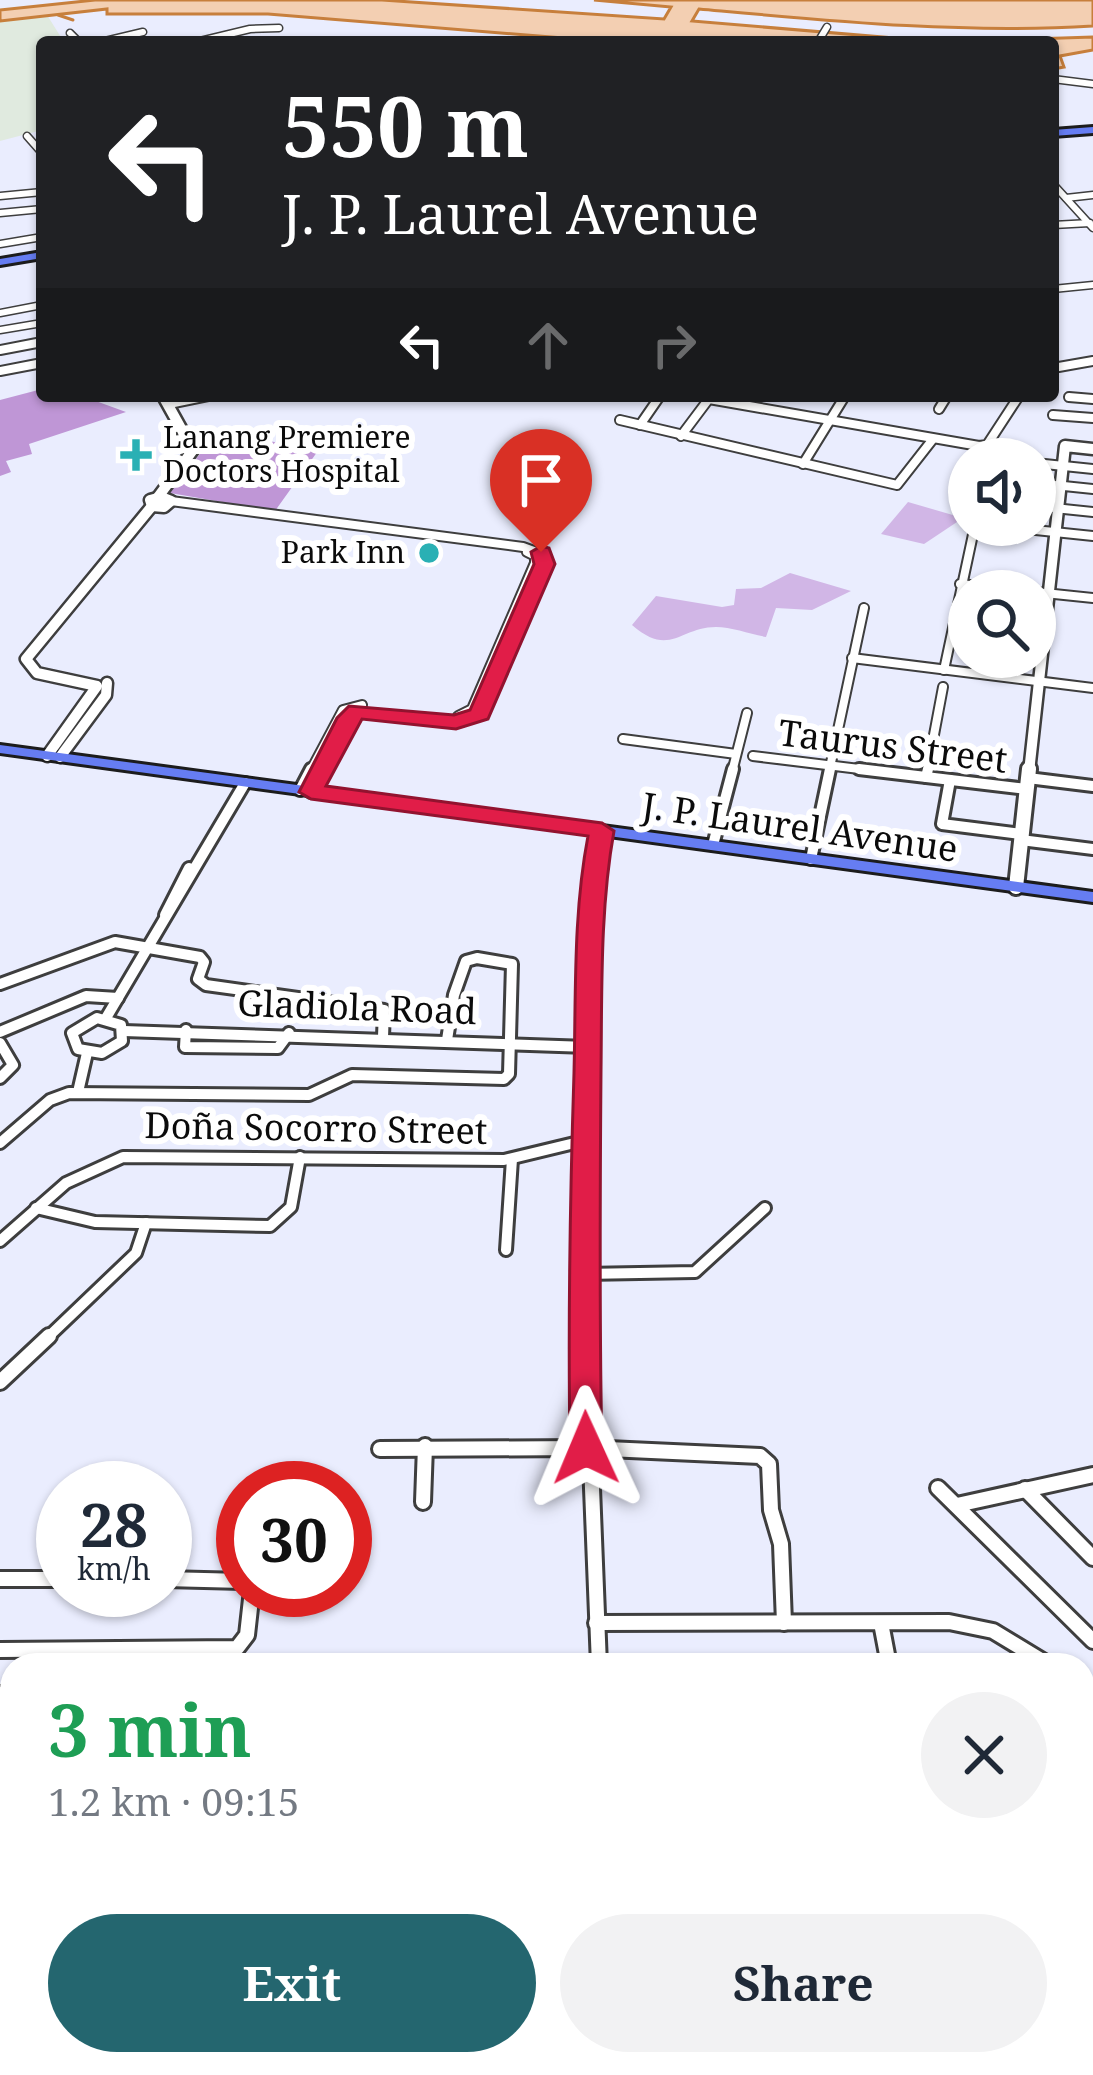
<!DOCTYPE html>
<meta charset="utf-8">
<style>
body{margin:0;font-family:"Noto Serif",serif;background:#f2f2f3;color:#1f2937;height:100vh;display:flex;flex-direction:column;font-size:45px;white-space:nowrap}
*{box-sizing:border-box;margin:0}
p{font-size:39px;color:#747a83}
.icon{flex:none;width:66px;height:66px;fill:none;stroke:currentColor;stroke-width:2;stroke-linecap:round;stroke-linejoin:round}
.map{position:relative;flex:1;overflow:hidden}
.side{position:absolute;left:0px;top:1653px;width:1095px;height:423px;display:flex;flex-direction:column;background:#fff;border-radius:36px 36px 0 0;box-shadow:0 3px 9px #0004}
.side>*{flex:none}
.hud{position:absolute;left:36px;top:36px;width:1023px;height:366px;border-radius:12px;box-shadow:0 3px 9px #0004;background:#202124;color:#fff;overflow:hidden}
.controls{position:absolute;left:948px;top:438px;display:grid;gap:24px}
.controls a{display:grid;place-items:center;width:108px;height:108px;border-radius:50%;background:#fff;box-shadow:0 3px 9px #0004;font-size:60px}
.speed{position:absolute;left:36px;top:1461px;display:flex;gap:24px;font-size:60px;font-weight:700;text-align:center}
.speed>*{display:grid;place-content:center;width:156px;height:156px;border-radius:50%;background:#fff;box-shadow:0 3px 9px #0004;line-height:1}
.speed small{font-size:30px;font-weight:400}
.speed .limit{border:18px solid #d22;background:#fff;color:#111}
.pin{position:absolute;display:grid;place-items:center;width:102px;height:102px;color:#fff;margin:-123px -51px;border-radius:50% 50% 50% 0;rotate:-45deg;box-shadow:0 0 12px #0007}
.pin .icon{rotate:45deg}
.me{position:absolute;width:132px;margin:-66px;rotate:359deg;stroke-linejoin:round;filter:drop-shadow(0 0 9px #0008)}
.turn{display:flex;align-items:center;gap:42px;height:252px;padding:0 48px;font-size:54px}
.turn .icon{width:156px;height:156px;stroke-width:2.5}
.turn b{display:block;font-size:84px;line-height:102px}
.lanes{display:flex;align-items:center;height:114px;padding:0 48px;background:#0003;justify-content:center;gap:60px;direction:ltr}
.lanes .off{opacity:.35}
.round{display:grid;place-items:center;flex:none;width:126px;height:126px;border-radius:63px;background:#f2f2f3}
.headline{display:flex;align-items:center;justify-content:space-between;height:204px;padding:0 48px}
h1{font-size:72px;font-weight:700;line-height:90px;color:#1e9e55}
.primary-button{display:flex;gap:24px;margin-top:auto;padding:24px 48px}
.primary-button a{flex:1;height:138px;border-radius:72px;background:#24666f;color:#fff;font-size:48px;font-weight:700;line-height:138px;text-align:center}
.primary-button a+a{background:#f2f2f3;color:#1f2937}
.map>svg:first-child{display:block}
.industrial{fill:#e0eadf}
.green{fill:#d1b6e6}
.forest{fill:#bf96d6}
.water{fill:#f3cfb2;stroke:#c77f3c;stroke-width:3}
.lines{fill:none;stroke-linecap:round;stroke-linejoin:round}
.stream{stroke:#c77f3c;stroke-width:3}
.minor-far3-casing{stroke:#3e3e3e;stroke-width:9}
.minor-far2-casing{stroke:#3e3e3e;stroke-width:12}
.minor-far1-casing{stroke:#3e3e3e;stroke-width:16}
.minor-casing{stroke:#3e3e3e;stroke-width:20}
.tertiary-far1-casing{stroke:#3e3e3e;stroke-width:15}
.tertiary-casing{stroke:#3e3e3e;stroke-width:20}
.primary-casing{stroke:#1c1c1c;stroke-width:6}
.minor-far3{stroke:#fff;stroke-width:6}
.minor-far2{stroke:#fff;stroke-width:8}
.minor-far1{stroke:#fff;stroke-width:10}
.minor{stroke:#fff;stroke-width:14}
.tertiary-far1{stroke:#fff;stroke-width:10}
.tertiary{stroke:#fff;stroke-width:14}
.primary{fill:#667df2;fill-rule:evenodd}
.route{fill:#e11d48;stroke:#92132f;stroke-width:3}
.poi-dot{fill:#2ab0b4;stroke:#fff;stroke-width:4.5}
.labels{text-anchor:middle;stroke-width:12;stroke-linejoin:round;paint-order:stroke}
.far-poi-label{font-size:30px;fill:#0b0b0b;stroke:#fff;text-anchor:start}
.street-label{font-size:36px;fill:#0b0b0b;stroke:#fff}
</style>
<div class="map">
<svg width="1093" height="2075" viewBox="0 0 1093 2075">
<rect width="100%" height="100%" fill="#eaedfe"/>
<path class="industrial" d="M47 15 64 42H42V130L0 141V21Z"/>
<g class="green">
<path d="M908 502 963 518 924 544 881 534Z"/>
<path d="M790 573 851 591 812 610 776 608 766 637C750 634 731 627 716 627 680 627 670 658 632 625L656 596 722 607 734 605 736 589 761 588Z"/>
</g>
<g class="forest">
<path d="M42 389V396H82L126 412 29 444 32 454 6 461 11 472 0 476V400Z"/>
<path d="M192 431 320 448 275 511 170 493 202 451Z"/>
</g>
<path class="water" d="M95 0H382L664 19 671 7 594 0H1093V26C960 34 831 21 699 9L692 21 942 42 1093 37V50L1060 56 1064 67 1053 69V42H613L268 14H107V9L0 21V10Z"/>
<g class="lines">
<path class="stream" d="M58 15 73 20"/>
<g class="minor-far3-casing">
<g id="minor-far3">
<path d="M70 33 79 42"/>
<path d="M101 42 143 32"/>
<path d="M196 42 250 29 279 28"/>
<path d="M818 42 827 27"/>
<path d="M1053 79 1093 84"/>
<path d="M27 136 42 153"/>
<path d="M1053 184 1093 228"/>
<path d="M0 196 42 192"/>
<path d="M1066 198 1093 195"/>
<path d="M0 213 42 209"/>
<path d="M1053 225 1090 223"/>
<path d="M0 244 42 237"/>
<path d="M1053 289 1093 285"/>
<path d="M0 313 42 305"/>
<path d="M0 330 42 323"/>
</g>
</g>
<g class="minor-far2-casing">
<g id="minor-far2">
<path d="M0 350 42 342"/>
<path d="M1053 368 1093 361"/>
<path d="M0 371 42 363"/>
<path d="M1069 397 1093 399"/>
<path d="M709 399 979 446 987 445 1019 396"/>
<path d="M169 404 208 396"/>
<path d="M939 409 947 396"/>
<path d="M1053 415 1093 418"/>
<path d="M620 420 897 485 933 439"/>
<path d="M640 425 660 396"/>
<path d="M681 436 711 396"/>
<path d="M1035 463 1093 469"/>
<path d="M803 464 845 396"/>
<path d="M1035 483 1093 489"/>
<path d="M171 501 523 547 545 555 479 714 456 722 354 713 322 772"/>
<path d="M1035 506 1093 512"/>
<path d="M988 525 1093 536"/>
<path d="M960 584 1026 591"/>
<path d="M1035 592 1093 598"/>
<path d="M852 658 1093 688"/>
<path d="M944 670 975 525"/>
<path d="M458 716 472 709 535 563V556L527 552"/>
<path d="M623 739 736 754"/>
<path d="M753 756 884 772"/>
<path d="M310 772 343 710 362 705"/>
<path d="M732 772 747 713"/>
<path d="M829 772 864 608"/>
<path d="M927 772 943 687"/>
</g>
</g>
<g class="minor-far1-casing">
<g id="minor-far1">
<path d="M859 769 1027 789"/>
<path d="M926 777 928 769"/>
<path d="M1028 778 1093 786"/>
<path d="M950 780 942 824 1021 834"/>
<path d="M300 790 311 769"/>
<path d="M311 792 324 769"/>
<path d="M1021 840 1093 849"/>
<path d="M713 845 733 769"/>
<path d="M811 859 830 769"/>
<path d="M165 915 189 868"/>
<path d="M0 984 115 942 200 957 204 962 198 979 206 985 384 1010 383 1037"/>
<path d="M97 1018 121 1025 122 1041 102 1053 78 1049 72 1033Z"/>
<path d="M106 1018 245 783"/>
<path d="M186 1030 185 1047 278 1048 289 1033"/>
<path d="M124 1031 588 1047"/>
<path d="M0 1032 86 996 118 998"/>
<path d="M0 1043 13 1065 0 1078"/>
<path d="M78 1092 87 1053"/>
<path d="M0 1143 50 1100 69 1093 309 1095 352 1075 504 1079 509 1074 512 964 477 958 466 961 454 995 447 1040"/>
<path d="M36 1208 95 1222 270 1226 291 1207 300 1157"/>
<path d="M0 1241 66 1183 123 1157 504 1160 587 1140"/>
<path d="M506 1250 512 1159"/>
<path d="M584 1274 695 1272 765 1208"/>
<path d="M46 1339 136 1253 146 1223"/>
<path d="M586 1339V966L590 895 601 831"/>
</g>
</g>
<g class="minor-casing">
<g id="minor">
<path d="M586 1336 599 1665"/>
<path d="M0 1382 49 1336"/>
<path d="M380 1449 586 1448 760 1456 769 1464 771 1510 781 1544 784 1623"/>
<path d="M938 1488 1093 1641"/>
<path d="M1025 1489 1093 1558"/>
<path d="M423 1502 425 1446"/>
<path d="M957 1505 1093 1475"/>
<path d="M0 1579H63"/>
<path d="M165 1579 243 1581"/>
<path d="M596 1623 949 1622 993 1631 1049 1665"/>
<path d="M881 1623 889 1665"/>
<path d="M0 1650 237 1648 247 1635 252 1590"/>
<path d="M0 1694 12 1695"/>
<path d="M1083 1695 1093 1704"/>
<path d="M0 1845 12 1820"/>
<path d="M0 1951 12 1958"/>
<path d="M893 2069V2075"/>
<path d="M410 2070 442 2075"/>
<path d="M7 2075 12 2047"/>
<path d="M70 2075 73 2064"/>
<path d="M154 2075 157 2064"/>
<path d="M233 2075 235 2064"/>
<path d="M312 2075 314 2064"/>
<path d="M494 2075 495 2064"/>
<path d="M688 2075 689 2064"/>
<path d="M777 2075 778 2064"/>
</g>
</g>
<g class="tertiary-far1-casing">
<g id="tertiary-far1">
<path d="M158 497 193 450 163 396"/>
<path d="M161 497 171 501 164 507 152 506 150 500Z"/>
<path d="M47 756 97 686 37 673 26 659 152 506"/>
<path d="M60 757 106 695 107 683"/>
<path d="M1029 772 1065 446 1093 449"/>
</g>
</g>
<g class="tertiary-casing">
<path id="tertiary" d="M1016 887 1029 769"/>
</g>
<g class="primary-casing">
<g id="primary">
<path d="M1093 127V133L1053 136V130Z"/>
<path d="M42 252V258L0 265V259Z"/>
<path d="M0 745 1093 892V902L0 753Z"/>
</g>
</g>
<use href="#minor-far3" class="minor-far3"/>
<use href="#minor-far2" class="minor-far2"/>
<use href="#minor-far1" class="minor-far1"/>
<use href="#minor" class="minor"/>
<use href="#tertiary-far1" class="tertiary-far1"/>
<use href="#tertiary" class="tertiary"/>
<use href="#primary" class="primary"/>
</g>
<path class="route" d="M541 546 549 548 555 564 488 719 456 729 362 719 326 786 602 823 614 831C600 909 602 990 601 1070 600 1196 599 1322 602 1448L598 1457 586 1461 575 1457 570 1448C568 1323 570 1198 574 1073 576 995 573 914 588 836L311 799 299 792 337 718 349 706 454 715 470 710 534 564 531 552Z"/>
<g class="poi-dot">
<path d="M130 437h12v12h12v12h-12v12h-12v-12h-12v-12h12z"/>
<circle cx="429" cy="553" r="12"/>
</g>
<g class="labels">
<g class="far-poi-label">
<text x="163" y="448">Lanang Premiere<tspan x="163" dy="34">Doctors Hospital</tspan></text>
<text x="405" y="563" text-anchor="end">Park Inn</text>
</g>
<g class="street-label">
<text transform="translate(893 746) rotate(7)" y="13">Taurus Street</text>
<text transform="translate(800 827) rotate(8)" y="13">J. P. Laurel Avenue</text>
<text transform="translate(357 1007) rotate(2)" y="13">Gladiola Road</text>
<text transform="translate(316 1128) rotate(1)" y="13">Doña Socorro Street</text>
</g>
</g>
</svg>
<div class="controls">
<a><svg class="icon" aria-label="sound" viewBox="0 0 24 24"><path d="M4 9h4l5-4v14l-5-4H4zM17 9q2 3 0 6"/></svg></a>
<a><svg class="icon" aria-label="search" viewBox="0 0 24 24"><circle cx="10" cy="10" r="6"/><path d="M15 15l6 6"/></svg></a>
</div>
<div class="speed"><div>28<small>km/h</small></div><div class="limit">30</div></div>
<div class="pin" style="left:541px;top:552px;background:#d93025"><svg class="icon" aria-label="arrive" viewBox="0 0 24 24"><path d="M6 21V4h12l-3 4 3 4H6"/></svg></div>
<svg class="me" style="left:586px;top:1448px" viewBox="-20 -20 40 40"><path d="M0-17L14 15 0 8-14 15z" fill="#e11d48" stroke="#fff" stroke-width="4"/></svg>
<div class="hud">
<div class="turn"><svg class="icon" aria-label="left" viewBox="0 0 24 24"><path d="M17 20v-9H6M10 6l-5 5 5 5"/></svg><div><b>550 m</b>J. P. Laurel Avenue</div></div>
<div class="lanes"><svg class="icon" aria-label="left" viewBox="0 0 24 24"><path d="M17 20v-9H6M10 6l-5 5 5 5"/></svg><svg class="icon off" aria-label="ahead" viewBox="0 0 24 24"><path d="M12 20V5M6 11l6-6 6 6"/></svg><svg class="icon off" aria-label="right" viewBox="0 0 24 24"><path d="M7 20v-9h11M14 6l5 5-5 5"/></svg></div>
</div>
<section class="side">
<div class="headline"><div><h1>3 min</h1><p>1.2 km · 09:15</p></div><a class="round"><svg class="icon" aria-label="close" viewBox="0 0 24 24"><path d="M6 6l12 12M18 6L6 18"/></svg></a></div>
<div class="primary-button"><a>Exit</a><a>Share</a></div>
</section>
</div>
